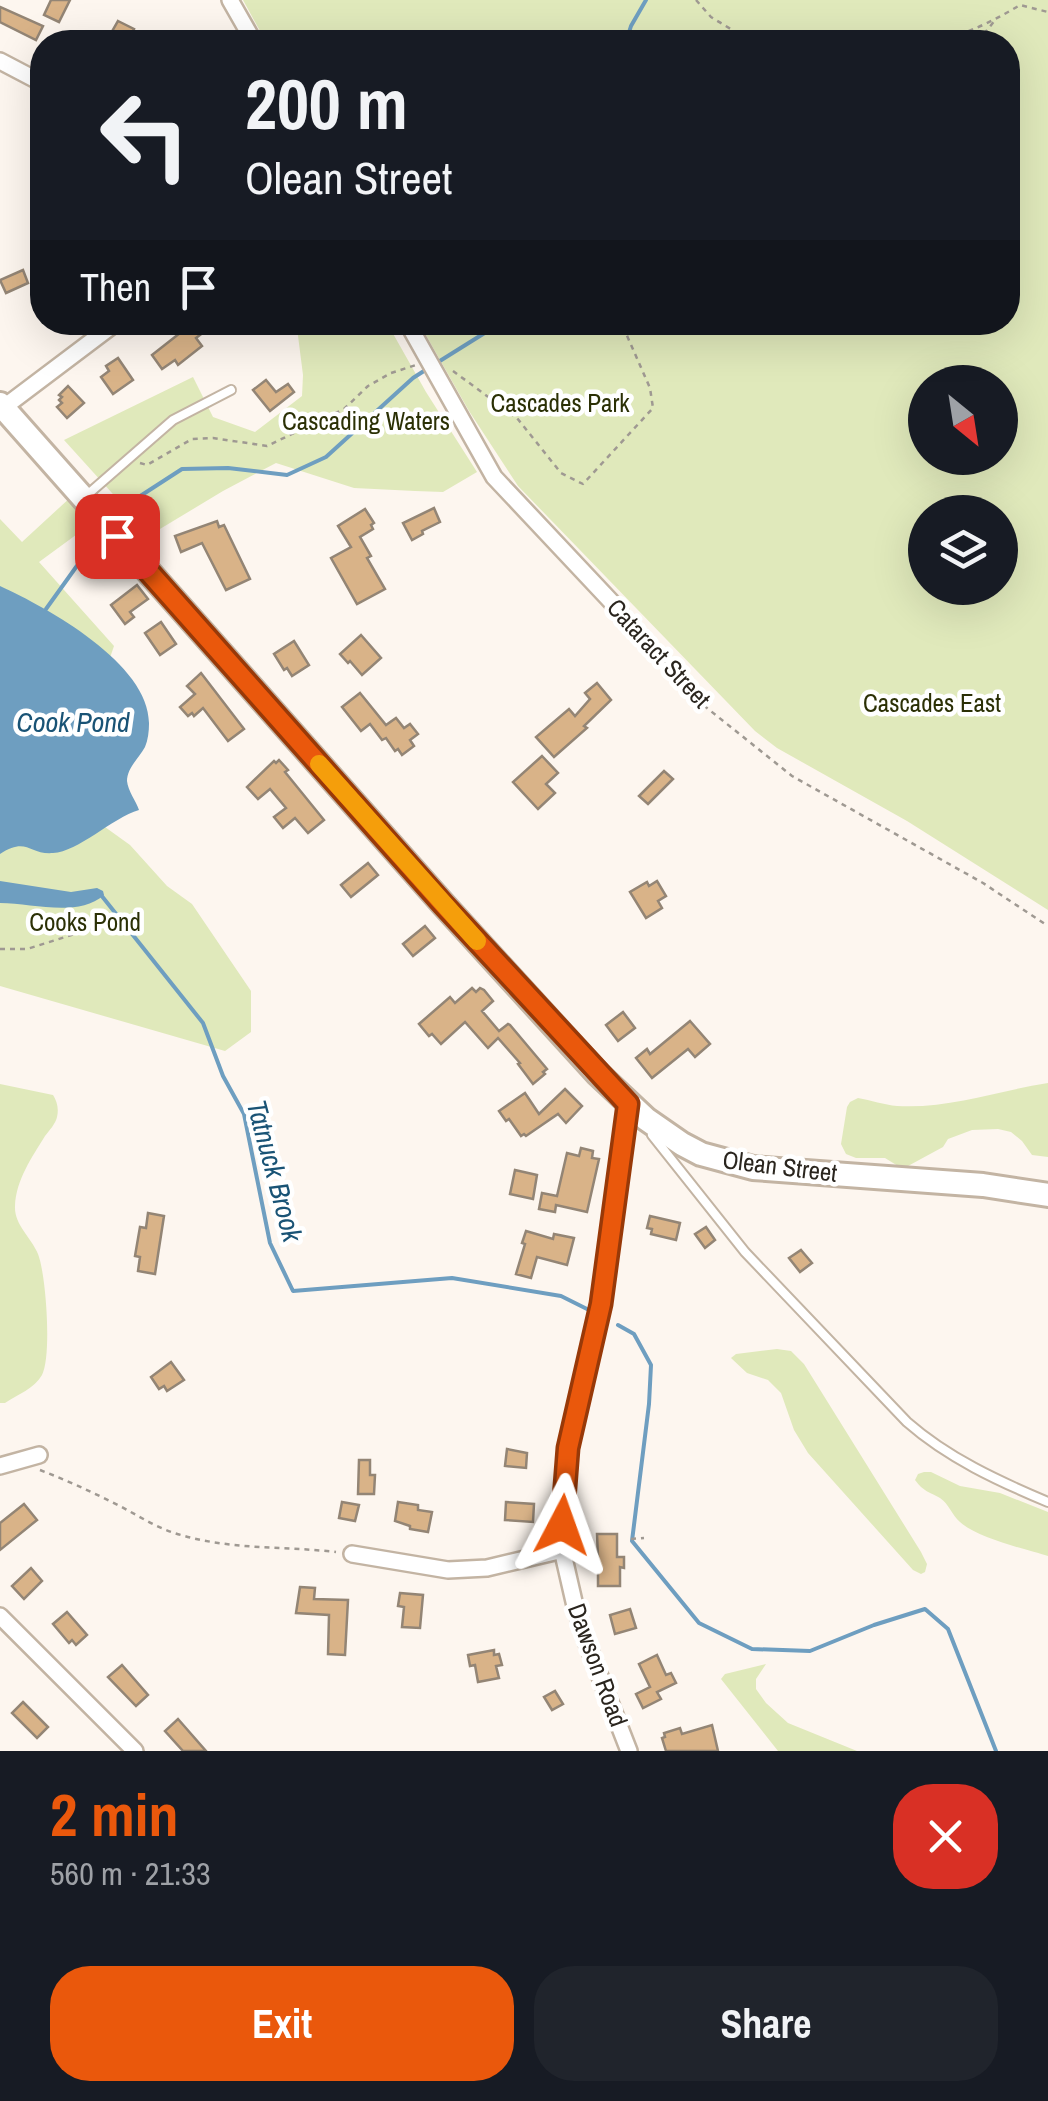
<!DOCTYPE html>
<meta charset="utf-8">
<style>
body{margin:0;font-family:"Archivo Narrow",sans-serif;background:#20242c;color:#f1f3f6;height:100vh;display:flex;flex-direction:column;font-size:38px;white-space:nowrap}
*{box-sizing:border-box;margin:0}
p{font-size:32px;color:#9ea1a6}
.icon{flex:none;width:55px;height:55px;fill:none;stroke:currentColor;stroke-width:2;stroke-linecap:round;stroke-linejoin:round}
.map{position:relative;height:1751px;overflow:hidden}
.panel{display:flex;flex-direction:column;background:#171b24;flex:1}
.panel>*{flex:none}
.hud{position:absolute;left:30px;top:30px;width:990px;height:305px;border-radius:40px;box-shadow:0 10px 40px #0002;background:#171b24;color:#f1f3f6;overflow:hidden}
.needle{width:65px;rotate:150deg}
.buttons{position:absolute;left:908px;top:365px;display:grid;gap:20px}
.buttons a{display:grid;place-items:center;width:110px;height:110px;border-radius:50%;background:#171b24;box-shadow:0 10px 40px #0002;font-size:50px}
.pin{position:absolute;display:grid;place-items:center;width:85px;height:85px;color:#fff;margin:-42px;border-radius:20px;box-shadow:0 5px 15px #0006}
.me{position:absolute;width:110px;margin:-55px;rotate:4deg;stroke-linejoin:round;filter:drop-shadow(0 0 8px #0008)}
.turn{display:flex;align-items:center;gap:35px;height:210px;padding:0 50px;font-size:45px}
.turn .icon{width:130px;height:130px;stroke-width:2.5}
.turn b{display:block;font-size:70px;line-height:85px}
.then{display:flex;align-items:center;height:95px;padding:0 50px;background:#0003;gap:20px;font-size:38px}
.round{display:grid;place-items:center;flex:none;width:105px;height:105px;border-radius:40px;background:#20242c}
.summary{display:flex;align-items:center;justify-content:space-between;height:170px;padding:0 50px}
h1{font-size:60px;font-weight:800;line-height:75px;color:#ea580c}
.primary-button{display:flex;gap:20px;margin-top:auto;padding:20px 50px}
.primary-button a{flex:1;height:115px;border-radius:40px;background:#ea580c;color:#fff;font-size:40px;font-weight:800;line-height:115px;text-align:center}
.primary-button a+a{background:#20242c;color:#f1f3f6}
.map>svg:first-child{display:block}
.green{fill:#e0e9bb;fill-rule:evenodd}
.water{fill:#6e9ec0}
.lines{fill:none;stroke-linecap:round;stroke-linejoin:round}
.stream{stroke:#6e9ec0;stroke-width:4}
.building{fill:#d9b388;stroke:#938575;stroke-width:2.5}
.lane-casing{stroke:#c3b4a3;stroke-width:12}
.street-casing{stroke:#c3b4a3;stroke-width:20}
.secondary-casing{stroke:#c3b4a3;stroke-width:28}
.path{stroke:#9f9992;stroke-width:2.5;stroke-dasharray:5 5;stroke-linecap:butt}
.lane{stroke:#fff;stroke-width:8}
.street{stroke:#fff;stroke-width:15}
.secondary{stroke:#fff;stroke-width:22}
.route-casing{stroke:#983908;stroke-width:25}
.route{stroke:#ea580c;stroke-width:18}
.slow{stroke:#f59e0b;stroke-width:18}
.labels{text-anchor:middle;stroke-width:9;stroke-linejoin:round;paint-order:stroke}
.park-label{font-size:25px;fill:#2b3005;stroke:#fff}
.street-label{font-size:25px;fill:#2a251e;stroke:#fff}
.water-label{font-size:28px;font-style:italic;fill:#195375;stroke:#fff}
</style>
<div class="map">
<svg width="1048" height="1751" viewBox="0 0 1048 1751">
<rect width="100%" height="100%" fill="#fdf6ef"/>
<g class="green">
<path d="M243 0H1048V910L907 821 777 748 755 731 518 486 469 411 419 323 1008 322V42H266ZM925 382H1000V458H925ZM925 512H1000V588H925Z"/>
<path d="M309 323H387L426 392 477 472 443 492 415 491 354 488 276 463 223 491 150 535 64 440 193 377 213 417 255 432 302 396 303 375 297 328Z"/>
<path d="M72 496 95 521 39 562 114 646 87 725 98 822 130 845 167 886 192 904 251 991V1032L225 1051 0 986V519L22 542Z"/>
<path d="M1048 1083V1157L1032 1155 1022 1141 1011 1132 998 1129 972 1130 948 1139 943 1147 908 1166H898L885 1158H856L846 1154 841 1144 847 1107 850 1102 858 1098C871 1100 884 1105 897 1106 949 1109 997 1091 1048 1083Z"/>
<path d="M0 1084 53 1095C57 1101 59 1109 57 1117 56 1123 49 1131 45 1136 32 1157 16 1180 15 1206 14 1225 31 1237 38 1254 46 1274 52 1356 42 1375 35 1388 17 1395 5 1403H0Z"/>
<path d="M777 1349 791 1351 804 1364 921 1552 927 1564 925 1572 921 1574 913 1570 808 1453 794 1430 781 1393 768 1380 747 1373 731 1358 736 1354Z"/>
<path d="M924 1472H931L960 1486 1000 1493 1048 1512V1556C1025 1549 977 1538 960 1522 952 1515 949 1504 940 1498 928 1491 924 1492 915 1480L918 1474Z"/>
<path d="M766 1664 756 1679V1689L766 1703 788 1723 857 1751H778L721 1679 725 1674Z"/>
</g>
<g class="water">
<path d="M0 586C48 608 150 664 149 724 149 731 148 740 145 747 139 758 127 768 127 781 128 791 136 801 139 810 112 818 78 852 53 853 29 855 27 836 0 854Z"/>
<path d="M0 881 71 892 97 888 103 891 104 895C77 918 33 903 0 903Z"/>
</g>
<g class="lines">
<g class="stream">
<path d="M626 42 631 26 646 0"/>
<path d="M435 364 491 329 497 322"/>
<path d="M117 519 131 502 182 469 228 468 287 475 326 457 413 378 427 369"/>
<path d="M46 609 84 556 104 534"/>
<path d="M101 895 203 1023 223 1076 244 1114 270 1243 293 1291 452 1278 561 1296 593 1312"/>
<path d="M618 1325 634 1334 651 1365 649 1404 632 1541 699 1623 752 1649 810 1651 874 1625 925 1609 948 1629 996 1751"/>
</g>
</g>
<g class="building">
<path d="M51 0H70L59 22 44 15Z"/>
<path d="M0 7 43 26 36 40 0 22Z"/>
<path d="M118 21 134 29 127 42H106Z"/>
<path d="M23 270 28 283 6 293 0 280Z"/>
<path d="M194 322H217L196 338 202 346 178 365 175 360 162 369 152 355Z"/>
<path d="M118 358 133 380 113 394 101 377 109 371 106 366Z"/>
<path d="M266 380 276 392 288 384 294 392 270 411 253 390Z"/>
<path d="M68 386 84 403 67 418 57 407 62 403 59 400 62 397 59 395Z"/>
<path d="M434 508 440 522 422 531 423 534 412 540 403 523Z"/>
<path d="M365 509 374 523 371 525 373 529 360 537 371 556 367 558 385 589 357 604 331 558 351 547 338 526Z"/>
<path d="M217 521 219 527 224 525 250 579 226 590 202 543 181 552 175 536Z"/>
<path d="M137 585 148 599 130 612 134 617 125 624 111 605Z"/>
<path d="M161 622 176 644 160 655 145 633Z"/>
<path d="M361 635 381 658 362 675 350 661 348 663 340 654Z"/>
<path d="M294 641 309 665 292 676 287 668 284 670 274 654Z"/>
<path d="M201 673 244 729 228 741 203 708 194 716 192 713 188 716 180 707 195 694 187 686Z"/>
<path d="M597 683 611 700 584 726 587 728 554 757 536 737 569 709 575 716 590 699 585 693Z"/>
<path d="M360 693 386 725 396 718 404 728 410 724 418 734 410 740 414 746 402 755 398 749 395 751 386 738 382 740 370 724 361 731 342 707Z"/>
<path d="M542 756 558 773 546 784 555 793 538 809 513 782Z"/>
<path d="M279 760 288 770 285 772 324 820 308 833 295 818 283 828 274 817 286 808 270 789 258 799 247 787 274 761 276 763Z"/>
<path d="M664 771 673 779 648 804 639 796Z"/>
<path d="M368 863 378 875 351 897 341 885Z"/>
<path d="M657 881 666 896 658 901 662 908 646 918 630 892 647 882 649 886Z"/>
<path d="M425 926 435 938 413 956 403 944Z"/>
<path d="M472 988 476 992 480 988 484 990 493 1001 482 1011 499 1031 508 1024 510 1025 547 1069 543 1072 545 1074 533 1084 518 1064 520 1063 498 1038 488 1048 465 1022 441 1044 432 1034 429 1036 419 1024 450 997 455 1003Z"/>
<path d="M623 1012 635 1028 618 1041 606 1025Z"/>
<path d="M690 1021 710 1044 695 1057 688 1049 652 1078 636 1058 647 1049 650 1054Z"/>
<path d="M565 1089 582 1106 566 1123 558 1114 526 1136 524 1134 521 1136 509 1119 506 1121 499 1111 525 1093 539 1114Z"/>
<path d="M581 1148 593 1151 592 1158 599 1159 587 1212 556 1205 555 1212 539 1209 542 1193 557 1196 567 1153 579 1156Z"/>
<path d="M515 1170 537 1175 533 1199 510 1194Z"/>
<path d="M148 1213 164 1216 155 1274 138 1271 140 1257 135 1256 140 1227 146 1228Z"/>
<path d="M650 1216 680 1223 676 1240 651 1234 652 1229 647 1228Z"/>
<path d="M706 1227 715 1240 705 1248 695 1234Z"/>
<path d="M526 1231 553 1239 554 1234 574 1238 567 1265 537 1257 531 1278 516 1274 525 1244 522 1243Z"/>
<path d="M801 1250 812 1263 800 1272 789 1258Z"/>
<path d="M171 1362 184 1380 167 1391 164 1386 159 1389 151 1377Z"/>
<path d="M507 1449 527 1453 526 1468 505 1466Z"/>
<path d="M359 1460H370V1475H375L374 1494H358Z"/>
<path d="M342 1502 359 1505 355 1521 339 1518Z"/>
<path d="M398 1502 418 1505V1510L432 1512 428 1532 410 1529V1526L395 1521Z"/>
<path d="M506 1502 534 1504 533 1522 505 1520Z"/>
<path d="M24 1504 37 1520 0 1550V1523Z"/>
<path d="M597 1534H617V1557H624V1568L620 1567V1586H598V1567H590V1557H598Z"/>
<path d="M31 1568 42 1581 24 1599 12 1586Z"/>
<path d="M300 1587 315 1588 314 1599 348 1600 345 1655 328 1654 329 1615 296 1613Z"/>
<path d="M400 1593 423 1595 420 1628 402 1627 404 1607 398 1606Z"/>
<path d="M630 1609 636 1628 615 1634 610 1615Z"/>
<path d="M67 1612 87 1635 76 1645 72 1640 69 1643 53 1624Z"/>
<path d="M494 1650V1655L499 1654 502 1665 496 1666 499 1678 478 1682 475 1665 470 1666 468 1655Z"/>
<path d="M657 1655 666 1675 671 1673 676 1683 657 1692 661 1699 643 1708 636 1694 650 1687 639 1664Z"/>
<path d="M122 1665 148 1695 136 1706 108 1677Z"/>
<path d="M555 1691 563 1704 552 1710 544 1697Z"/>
<path d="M23 1702 48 1727 37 1738 12 1713Z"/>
<path d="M178 1719 206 1751H183L165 1731Z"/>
<path d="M712 1725 718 1751H666L662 1738 665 1737 664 1733 680 1728 682 1734Z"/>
</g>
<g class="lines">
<g class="lane-casing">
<g id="lane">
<path d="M87 495 173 420 231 390"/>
<path d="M652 1135 745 1252 907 1422C948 1458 998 1481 1048 1502"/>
</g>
</g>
<g class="street-casing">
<g id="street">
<path d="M230 0 254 42"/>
<path d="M0 61 42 83"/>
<path d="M407 322 494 477 620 611"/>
<path d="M3 408 117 322"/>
<path d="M628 1104 601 1305 568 1448 562 1525 564 1558 575 1606 585 1638 629 1751"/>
<path d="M0 1466 39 1455"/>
<path d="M352 1554 448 1570 487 1568 563 1550"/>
<path d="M0 1616 135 1751"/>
</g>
</g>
<g class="secondary-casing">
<path id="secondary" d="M0 404 443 904 598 1074 646 1119 682 1144 701 1154 753 1168 983 1185 1048 1195"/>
</g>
<g class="path">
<path d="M696 0 711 17 752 42"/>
<path d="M930 42C963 36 992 22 1020 5L1048 12"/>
<path d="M978 42 995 20"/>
<path d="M453 371 517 418 561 473 583 484 653 408 650 388 621 322"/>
<path d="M140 463 147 465 192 439 213 438 267 446 344 409 368 386 391 373 416 365"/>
<path d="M631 623 697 700 792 776 983 883 1048 926"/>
<path d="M0 949H27L94 928"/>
<path d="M40 1470C66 1480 92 1492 118 1505 139 1516 158 1529 181 1535 232 1550 284 1546 336 1552"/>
<path d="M631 1539 644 1538"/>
</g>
<use href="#lane" class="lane"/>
<use href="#street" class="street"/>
<use href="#secondary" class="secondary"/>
</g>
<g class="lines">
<g class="route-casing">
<path id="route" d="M117 536 443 904 628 1104 601 1304 568 1448 562 1525"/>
</g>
<use href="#route" class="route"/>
<path class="slow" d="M319 764 477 941"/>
</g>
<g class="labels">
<g class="park-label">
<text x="560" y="412">Cascades Park</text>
<text x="366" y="430">Cascading Waters</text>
<text x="932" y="712">Cascades East</text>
<text x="85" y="931">Cooks Pond</text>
</g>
<g class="street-label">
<text transform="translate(659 653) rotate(47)" y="9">Cataract Street</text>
<text transform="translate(780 1166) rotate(7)" y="9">Olean Street</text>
<text transform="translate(598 1665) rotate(70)" y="9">Dawson Road</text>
</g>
<g class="water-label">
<text x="73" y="732">Cook Pond</text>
<text transform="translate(275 1171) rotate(75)" y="10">Tatnuck Brook</text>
</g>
</g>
</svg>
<div class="buttons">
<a><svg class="needle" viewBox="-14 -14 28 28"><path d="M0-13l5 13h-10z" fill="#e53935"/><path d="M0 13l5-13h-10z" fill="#9ea1a6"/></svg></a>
<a><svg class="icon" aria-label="layers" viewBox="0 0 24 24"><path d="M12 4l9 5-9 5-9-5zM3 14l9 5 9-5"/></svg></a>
</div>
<div class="pin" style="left:117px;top:536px;background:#d93025"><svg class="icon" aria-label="arrive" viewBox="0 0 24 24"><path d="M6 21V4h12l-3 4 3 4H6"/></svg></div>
<svg class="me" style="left:562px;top:1525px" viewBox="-20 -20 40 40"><path d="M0-17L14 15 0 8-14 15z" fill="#ea580c" stroke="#fff" stroke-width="4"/></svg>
<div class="hud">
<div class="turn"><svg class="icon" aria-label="left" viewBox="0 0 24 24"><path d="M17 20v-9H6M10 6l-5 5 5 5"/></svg><div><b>200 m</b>Olean Street</div></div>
<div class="then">Then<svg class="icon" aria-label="arrive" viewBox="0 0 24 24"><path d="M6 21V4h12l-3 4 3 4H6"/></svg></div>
</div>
</div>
<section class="panel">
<div class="summary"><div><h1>2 min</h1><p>560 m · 21:33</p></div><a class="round" style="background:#d93025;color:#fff"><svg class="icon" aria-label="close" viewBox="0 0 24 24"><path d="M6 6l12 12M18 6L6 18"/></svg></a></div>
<div class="primary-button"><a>Exit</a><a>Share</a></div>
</section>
